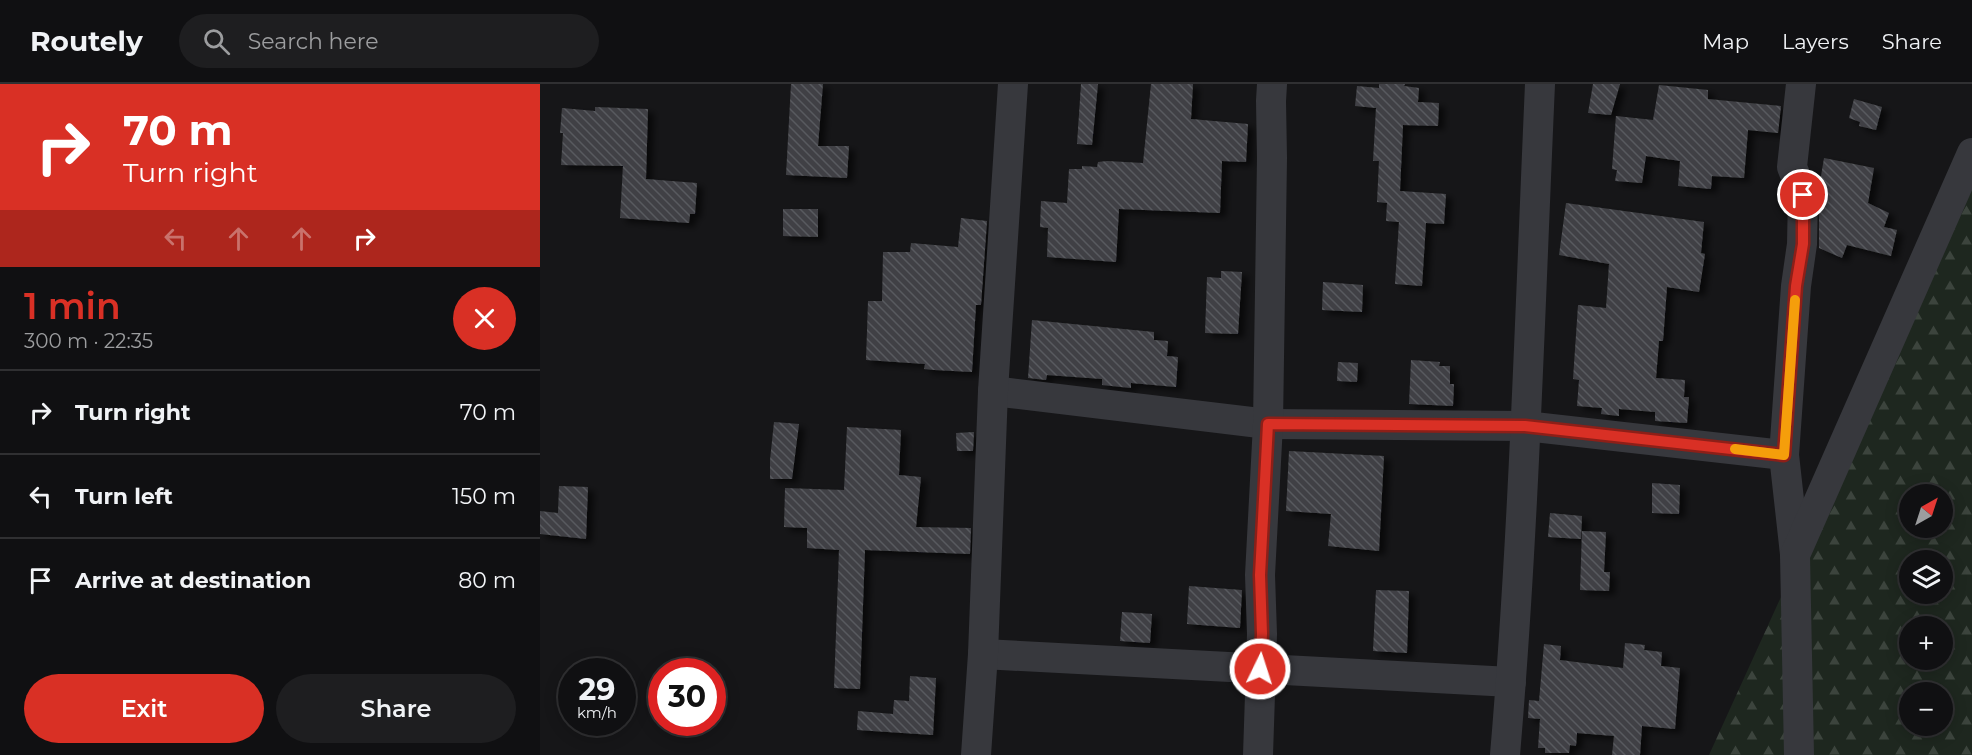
<!DOCTYPE html>
<meta charset="utf-8">
<style>
body{margin:0;font-family:Montserrat,sans-serif;background:#1e1e20;color:#f1f3f6;height:100vh;display:flex;flex-direction:column;font-size:22px;white-space:nowrap}
*{box-sizing:border-box;margin:0}
p{font-size:20px;color:#9c9d9f}
.icon{flex:none;width:33px;height:33px;fill:none;stroke:currentColor;stroke-width:2;stroke-linecap:round;stroke-linejoin:round}
.map{position:relative;flex:1;overflow:hidden}
.panel{display:flex;flex-direction:column;background:#101012;width:540px}
.panel>*{flex:none}
.top-card{background:#d93025;color:#fff;overflow:hidden}
.needle{width:39px;rotate:39deg}
.controls{position:absolute;left:1359px;top:400px;display:grid;gap:12px}
.controls a{display:grid;place-items:center;width:54px;height:54px;border-radius:50%;background:#101012;box-shadow:0 3px 15px #0003,0 0 0 2px #303032;font-size:30px}
.speed{position:absolute;left:18px;top:574px;display:flex;gap:12px;font-size:30px;font-weight:700;text-align:center}
.speed>*{display:grid;place-content:center;width:78px;height:78px;border-radius:50%;background:#101012;box-shadow:0 3px 15px #0003,0 0 0 2px #303032;line-height:1}
.speed small{font-size:15px;font-weight:400}
.speed .limit{border:9px solid #d22;background:#fff;color:#111}
.pin{position:absolute;display:grid;place-items:center;width:51px;height:51px;color:#fff;margin:-26px;border:3px solid #fff;border-radius:50%;box-shadow:0 2px 6px #0007}
.me{position:absolute;width:66px;margin:-33px;rotate:4deg;stroke-linejoin:round;filter:drop-shadow(0 0 4px #0008)}
.turn{display:flex;align-items:center;gap:21px;height:126px;padding:0 24px;font-size:27px}
.turn .icon{width:78px;height:78px;stroke-width:2.5}
.turn b{display:block;font-size:42px;line-height:51px}
.lanes{display:flex;align-items:center;height:57px;padding:0 24px;background:#0003;justify-content:center;gap:30px;direction:ltr}
.lanes .off{opacity:.35}
.round{display:grid;place-items:center;flex:none;width:63px;height:63px;border-radius:32px;background:#1e1e20}
.headline{display:flex;align-items:center;justify-content:space-between;height:102px;padding:0 24px}
h1{font-size:36px;font-weight:600;line-height:45px;color:#d93025}
.button{display:flex;gap:12px;margin-top:auto;padding:12px 24px}
.button a{flex:1;height:69px;border-radius:36px;background:#d93025;color:#fff;font-size:24px;font-weight:600;line-height:69px;text-align:center}
.button a+a{background:#1e1e20;color:#f1f3f6}
ul{padding:0;list-style:none}
li{display:flex;align-items:center;gap:18px;height:84px;padding:0 24px;border-top:2px solid #303032}
li div{flex:1}
li b{display:block;font-size:22px}
li em{font-style:normal}
header{display:flex;align-items:center;gap:36px;box-sizing:border-box;height:84px;padding:0 30px;background:#101012;border-bottom:2px solid #303032}
header strong{font-size:28px}
nav{display:flex;gap:33px;margin-inline-start:auto;font-size:21px}
.search{width:420px;height:54px;background:#1e1e20;display:flex;align-items:center;gap:15px;box-sizing:border-box;padding:0 21px;border-radius:33px;color:#9c9d9f;font-size:22px}
main{display:flex;flex:1;min-height:0}
.map>svg:first-child{display:block}
.forest{fill:url(#forest-firs);fill-rule:evenodd}
.building{fill:url(#building-back-hatch);filter:url(#shadow)}
.lines{fill:none;stroke-linecap:round;stroke-linejoin:round}
.minor{stroke:#37383d;stroke-width:30}
.route-casing{stroke:#8d1f18;stroke-width:15}
.route{stroke:#d93025;stroke-width:10}
.slow{stroke:#f59e0b;stroke-width:10}
</style>
<header>
<strong>Routely</strong>
<div class="search"><svg class="icon" aria-label="search" viewBox="0 0 24 24"><circle cx="10" cy="10" r="6"/><path d="M15 15l6 6"/></svg>Search here</div>
<nav><a>Map</a><a>Layers</a><a>Share</a></nav>
</header>
<main>
<section class="panel">
<div class="top-card">
<div class="turn"><svg class="icon" aria-label="right" viewBox="0 0 24 24"><path d="M7 20v-9h11M14 6l5 5-5 5"/></svg><div><b>70 m</b>Turn right</div></div>
<div class="lanes"><svg class="icon off" aria-label="left" viewBox="0 0 24 24"><path d="M17 20v-9H6M10 6l-5 5 5 5"/></svg><svg class="icon off" aria-label="ahead" viewBox="0 0 24 24"><path d="M12 20V5M6 11l6-6 6 6"/></svg><svg class="icon off" aria-label="ahead" viewBox="0 0 24 24"><path d="M12 20V5M6 11l6-6 6 6"/></svg><svg class="icon" aria-label="right" viewBox="0 0 24 24"><path d="M7 20v-9h11M14 6l5 5-5 5"/></svg></div>
</div>
<div class="headline"><div><h1>1 min</h1><p>300 m · 22:35</p></div><a class="round" style="background:#d93025;color:#fff"><svg class="icon" aria-label="close" viewBox="0 0 24 24"><path d="M6 6l12 12M18 6L6 18"/></svg></a></div>
<ul>
<li><svg class="icon" aria-label="right" viewBox="0 0 24 24"><path d="M7 20v-9h11M14 6l5 5-5 5"/></svg><div><b>Turn right</b></div><em>70 m</em></li>
<li><svg class="icon" aria-label="left" viewBox="0 0 24 24"><path d="M17 20v-9H6M10 6l-5 5 5 5"/></svg><div><b>Turn left</b></div><em>150 m</em></li>
<li><svg class="icon" aria-label="arrive" viewBox="0 0 24 24"><path d="M6 21V4h12l-3 4 3 4H6"/></svg><div><b>Arrive at destination</b></div><em>80 m</em></li>
</ul>
<div class="button"><a>Exit</a><a>Share</a></div>
</section>
<div class="map">
<svg width="1432" height="671" viewBox="0 0 1432 671">
<defs>
<pattern id="forest-firs" width="22" height="20" patternUnits="userSpaceOnUse" patternTransform="scale(1.5)"><rect width="22" height="20" fill="#1e271f"/><path d="M5 1l3.5 6h-7zM16 11l3.5 6h-7z" fill="#3c443d"/></pattern>
<pattern id="building-back-hatch" width="6" height="6" patternUnits="userSpaceOnUse" patternTransform="scale(1.5)"><rect width="6" height="6" fill="#404145"/><path d="M-1 5l2 2M0 0l6 6M5-1l2 2" fill="none" stroke="#595a5e"/></pattern>
<filter id="shadow"><feDropShadow dx="6" dy="4" stdDeviation="3" flood-color="#0009"/></filter>
</defs>
<rect width="100%" height="100%" fill="#161618"/>
<path class="forest" d="M1432 89V671H1169L1382 203ZM1370 411H1402V444H1370ZM1370 477H1402V510H1370ZM1370 543H1402V576H1370ZM1370 609H1402V642H1370Z"/>
<g class="building">
<path d="M251 0H283L278 62H309L307 94 246 91Z"/>
<path d="M541 0H558L552 61 537 60Z"/>
<path d="M611 0H653L651 35 708 40 706 78 682 77 680 129 579 125 576 178 507 173 508 144 500 143 501 117 527 119 529 85H542V82L557 83 558 78 567 77 603 79Z"/>
<path d="M839 0H865L864 2 879 4 878 18 899 19 898 42 863 41 860 107 906 110 904 140 886 139 882 202 855 200 859 138 846 137 847 119 837 118 839 77H833L836 24 815 22 817 2 839 4Z"/>
<path d="M1053 0H1080L1071 31 1048 29Z"/>
<path d="M1119 1 1168 6V15L1241 22 1238 49 1208 46 1204 94 1172 92 1171 105 1138 102 1140 77 1106 72 1102 99 1075 97 1077 86 1072 85 1076 32 1113 36Z"/>
<path d="M1314 15 1342 23 1336 46 1319 42 1320 38 1309 34Z"/>
<path d="M55 23 108 25 106 95 157 99 155 130H150L149 139 80 134 83 82 21 81 23 49H20L22 24 55 27Z"/>
<path d="M1284 74 1334 84 1328 119 1349 129 1344 143 1357 146 1351 172 1307 161 1302 174 1279 164V104Z"/>
<path d="M1026 119 1164 138 1161 169 1165 170 1159 208 1127 203 1123 257H1119L1116 294 1145 296 1144 313H1149L1147 339 1115 337V328L1079 325V332L1061 330 1062 324 1037 322 1039 296 1033 295 1038 221 1066 224 1069 180 1019 171Z"/>
<path d="M243 125H278V153L243 152Z"/>
<path d="M421 134 447 137 441 221H436L432 288 394 286 384 285 385 280 326 276 328 217H342L343 168H370L371 159 418 163Z"/>
<path d="M681 187 702 188 698 250 665 249 667 193 681 194Z"/>
<path d="M783 198 823 201 822 228 782 226Z"/>
<path d="M492 236 614 248V256L628 257 627 272 638 273 636 303 591 299V304L562 301V295L507 291 506 296 488 294Z"/>
<path d="M871 276 900 278 899 282H910V300H914L913 322 869 320Z"/>
<path d="M798 278 818 279 817 298 797 297Z"/>
<path d="M234 338 259 340 252 395H230V376Z"/>
<path d="M307 343 361 346 359 391 381 393 376 443 431 444 430 470 325 466 320 605 294 604 299 466 267 464V444L244 443 245 404 304 406Z"/>
<path d="M434 348 433 367H417L416 349Z"/>
<path d="M749 367 844 372 839 467 788 462 791 430 746 427Z"/>
<path d="M1112 399 1140 401 1139 430 1112 429Z"/>
<path d="M19 402 48 403 46 455 0 450V427L18 429Z"/>
<path d="M1010 429 1042 432 1041 455 1008 453Z"/>
<path d="M1042 447 1066 448 1064 488H1070L1069 507 1040 506Z"/>
<path d="M649 502 702 506 700 544 647 540Z"/>
<path d="M836 506 869 507 867 569 833 567Z"/>
<path d="M582 528 612 530 610 559 580 557Z"/>
<path d="M1085 559 1105 561 1104 566 1122 568 1121 582 1140 584 1135 645 1102 642 1100 671H1072L1074 652 1037 649 1036 662 1030 661 1029 669H1005V664H998L1000 635 988 634 989 616 999 617 1004 560 1021 562 1020 576 1083 584Z"/>
<path d="M370 592 396 594 393 651 317 646 318 627 353 630 354 616 369 617Z"/>
</g>
<g class="lines">
<g class="minor">
<path d="M453 307 728 340 985 342 1244 371"/>
<path d="M1255 470 1244 371 1256 202 1262 160 1263 111 1252 83 1261 0"/>
<path d="M443 570 971 598"/>
<path d="M436 671 443 570 453 307 473 0"/>
<path d="M718 671 722 550 720 491 728 340 732 74 731 17 732 0"/>
<path d="M965 671C984 448 990 224 1000 0"/>
<path d="M1259 671 1255 471 1432 69"/>
</g>
</g>
<g class="lines">
<g class="route-casing">
<path id="route" d="M720 585 722 550 720 491 728 340 985 342 1244 371 1256 202 1263 160V111"/>
</g>
<use href="#route" class="route"/>
<path class="slow" d="M1195 365 1244 371 1255 216"/>
</g>
</svg>
<div class="controls">
<a><svg class="needle" viewBox="-14 -14 28 28"><path d="M0-13l5 13h-10z" fill="#e53935"/><path d="M0 13l5-13h-10z" fill="#9c9d9f"/></svg></a>
<a><svg class="icon" aria-label="layers" viewBox="0 0 24 24"><path d="M12 4l9 5-9 5-9-5zM3 14l9 5 9-5"/></svg></a>
<a>+</a>
<a>−</a>
</div>
<div class="speed"><div>29<small>km/h</small></div><div class="limit">30</div></div>
<div class="pin" style="left:1263px;top:111px;background:#d93025"><svg class="icon" aria-label="arrive" viewBox="0 0 24 24"><path d="M6 21V4h12l-3 4 3 4H6"/></svg></div>
<svg class="me" style="left:720px;top:585px" viewBox="-20 -20 40 40"><circle r="17" fill="#d93025" stroke="#fff" stroke-width="3"/><path d="M0-11L8 9 0 5-8 9z" fill="#fff"/></svg>
</div>
</main>
